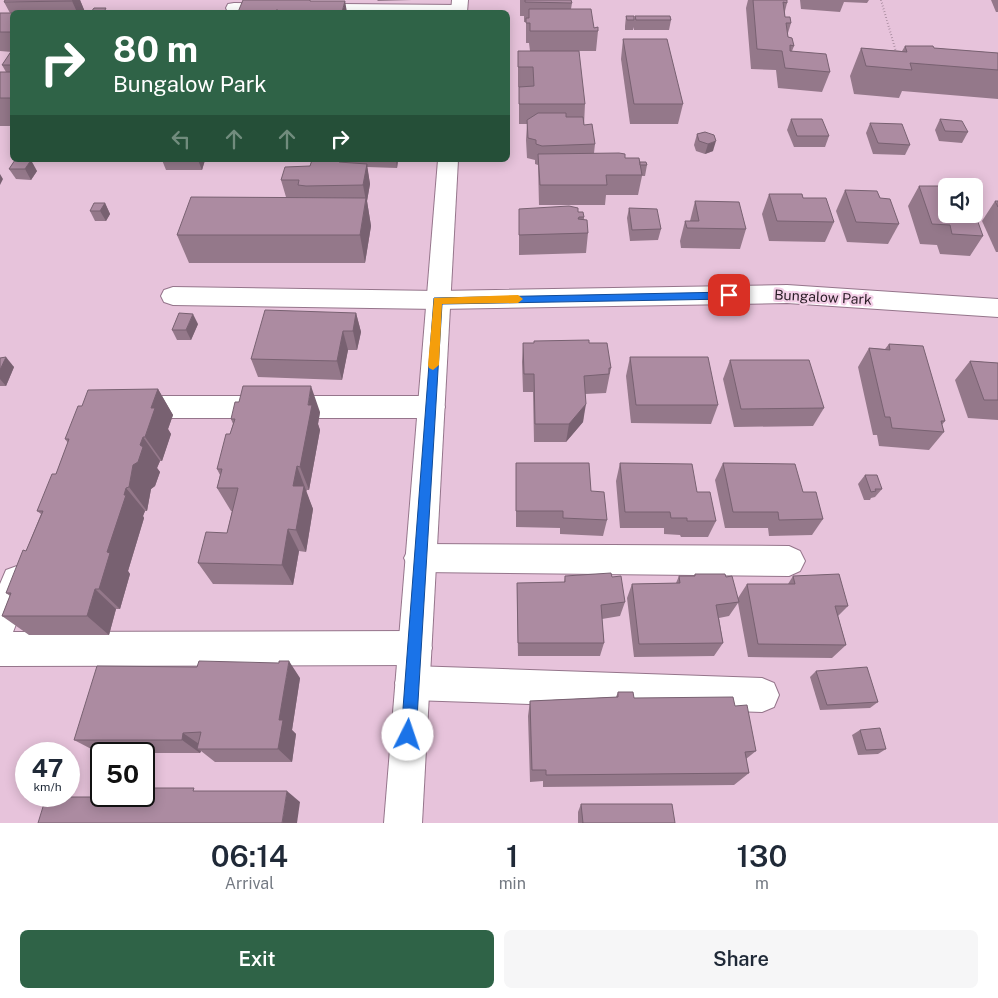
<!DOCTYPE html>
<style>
body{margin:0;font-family:"Public Sans",sans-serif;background:#f6f6f7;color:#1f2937;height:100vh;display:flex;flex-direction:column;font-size:19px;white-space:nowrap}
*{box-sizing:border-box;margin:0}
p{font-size:16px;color:#747a83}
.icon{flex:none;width:28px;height:28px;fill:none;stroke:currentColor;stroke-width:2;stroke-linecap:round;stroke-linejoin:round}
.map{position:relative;height:823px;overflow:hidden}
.sheet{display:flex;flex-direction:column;background:#fff;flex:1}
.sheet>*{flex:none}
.top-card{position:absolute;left:10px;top:10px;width:500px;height:152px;border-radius:8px;box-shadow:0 2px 12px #0003;background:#2f6347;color:#fff;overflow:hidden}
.buttons{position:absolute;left:938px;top:178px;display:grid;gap:10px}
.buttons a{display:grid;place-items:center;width:45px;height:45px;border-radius:8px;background:#fff;box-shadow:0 2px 12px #0003;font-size:25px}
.speed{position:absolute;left:15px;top:742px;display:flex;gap:10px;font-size:25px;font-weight:700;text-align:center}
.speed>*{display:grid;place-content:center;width:65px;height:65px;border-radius:50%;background:#fff;box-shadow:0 2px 12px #0003;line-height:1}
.speed small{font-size:12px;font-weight:400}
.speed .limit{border:2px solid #111;border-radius:8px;background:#fff;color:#111}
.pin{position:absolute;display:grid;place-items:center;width:42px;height:42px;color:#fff;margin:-21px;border-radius:10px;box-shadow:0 2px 8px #0006}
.me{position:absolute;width:55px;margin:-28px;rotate:4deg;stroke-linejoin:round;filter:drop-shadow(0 0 4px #0008)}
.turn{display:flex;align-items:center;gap:18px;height:105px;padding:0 20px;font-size:22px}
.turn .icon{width:65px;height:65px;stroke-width:2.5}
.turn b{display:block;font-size:35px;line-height:42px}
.lanes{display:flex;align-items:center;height:48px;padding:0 20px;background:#0003;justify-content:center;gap:25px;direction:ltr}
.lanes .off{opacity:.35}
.eta{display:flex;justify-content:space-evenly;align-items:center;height:85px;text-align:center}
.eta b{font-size:30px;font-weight:600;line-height:35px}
.action{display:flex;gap:10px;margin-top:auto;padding:10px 20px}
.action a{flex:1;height:58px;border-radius:8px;background:#2f6347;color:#fff;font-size:20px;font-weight:600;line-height:58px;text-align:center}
.action a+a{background:#f6f6f7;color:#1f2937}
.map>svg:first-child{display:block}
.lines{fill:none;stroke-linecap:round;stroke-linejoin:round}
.minor-casing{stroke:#95758b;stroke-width:2}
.major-casing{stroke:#95758b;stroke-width:2}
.path{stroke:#856d7d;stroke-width:2;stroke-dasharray:0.5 2.5;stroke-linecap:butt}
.minor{fill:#fff;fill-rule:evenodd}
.major{fill:#fff;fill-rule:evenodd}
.wall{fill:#94788a}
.shaded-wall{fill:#786171}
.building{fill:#ac8ba1;stroke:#786171}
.route{fill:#1a73e8;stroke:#114b97}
.slow{fill:#f59e0b}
.labels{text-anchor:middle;stroke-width:4.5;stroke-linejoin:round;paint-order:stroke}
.street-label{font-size:14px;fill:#2a1d26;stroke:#f4d0e8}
</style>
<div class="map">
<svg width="998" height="823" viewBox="0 0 998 823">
<rect width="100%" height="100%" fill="#e7c3db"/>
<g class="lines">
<g class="minor-casing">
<g id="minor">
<path d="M234 3 459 5 465 6 467 10 466 12H228L226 8 228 4Z"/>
<path d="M787 285 998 299V317L787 303 438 309 173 305 164 302 161 296 164 290 173 287 438 291Z"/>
<path d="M132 396H431L441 399 445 407 441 415 431 418H132L122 415 118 407 122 399Z"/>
<path d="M420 544 789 546 800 551 805 561 800 571 789 576 420 572 409 568 404 558 409 548Z"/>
<path d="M17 566 28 570 33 581 13 632 415 631 427 636 432 648 427 660 415 665 0 666V584L6 570Z"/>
<path d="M412 666 762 678 774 683 779 695 774 707 762 712 412 700 400 695 395 683 400 671Z"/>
</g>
</g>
<g class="major-casing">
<g id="major">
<path d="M452 0H468L467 12H451Z"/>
<path d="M438 160H458L422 823H384Z"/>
</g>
</g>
<path class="path" d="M881 0 897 55"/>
<use href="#minor" class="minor"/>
<use href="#major" class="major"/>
</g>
<g class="wall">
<path d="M5 0H80L85 12H12V65V52L0 51V13H10L4 2Z"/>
<path d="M377 0H412L378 1Z"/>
<path d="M520 0H525V4V0L572 3 571 9 598 31 596 51H530L529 43H526V22H524V16H520Z"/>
<path d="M748 0H787V3L785 11V17L791 23 788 33V37L794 46 792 51 830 72 822 92 778 88 776 70 751 69 746 8Z"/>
<path d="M800 0H869L867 3 844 2 840 12 801 9Z"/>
<path d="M991 0H998V12H996Z"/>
<path d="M626 16 634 20 635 16 671 20 669 30H634L633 27V30H625V26Z"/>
<path d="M623 39 683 104 678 124H630L621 59Z"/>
<path d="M905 46 998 53V99L902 91 899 98 854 94 850 76 861 48 902 51Z"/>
<path d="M518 51 585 104 584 125 595 144 594 153 625 158 640 162 647 165 645 176H642L638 195H606L605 205H539L538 165 535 164V160L527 158 526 140 527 124H519V87H518Z"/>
<path d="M2 65H12V98L6 72Z"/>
<rect x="0" y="98" width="12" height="28"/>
<path d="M791 119 829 136 825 147H794L787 130Z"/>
<path d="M940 119 968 132 962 143 939 141 935 130Z"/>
<path d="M870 123 910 145 905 155 873 154 866 133Z"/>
<path d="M705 132 713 151 705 154 696 151 694 145 697 134Z"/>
<path d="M15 160 37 171 31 180 16 179 9 169Z"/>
<path d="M162 160H205L202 170H166Z"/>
<path d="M312 160H398L397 168 367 167 370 184 367 201 371 226 365 263H189L177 235 286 197 281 180 310 166Z"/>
<path d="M919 186 983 236 970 256 940 254 937 245 920 244 908 206Z"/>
<path d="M845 190 880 198 899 224 888 244 847 242 836 211Z"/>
<path d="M769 194 803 198 834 222 825 242 769 241 762 214Z"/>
<path d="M695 201 746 229 740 249 681 248 680 241 685 221H690Z"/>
<path d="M995 201H998V252H996L982 221Z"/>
<path d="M105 203 110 214 106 221H95L90 211Z"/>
<path d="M629 208 661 229 658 240 630 241 627 218Z"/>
<path d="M519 209 578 212 584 217V219L588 233 586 253 519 255Z"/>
<path d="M356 313 361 332 357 350H348L342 380 258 377 251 359Z"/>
<path d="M198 324 191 340H177L172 330Z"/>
<path d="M523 343H589L611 368 606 393 585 394 583 422 566 442H534L533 392H523L522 362Z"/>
<path d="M889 344 945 421 942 425 944 432 929 450 879 446 877 435H873L858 367 869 348 885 349Z"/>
<path d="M630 357 718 405 711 424 631 423 626 376Z"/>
<path d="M0 358 14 367 6 386H0Z"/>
<path d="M730 360 824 408 813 426 734 427 723 379Z"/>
<path d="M970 361 998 363V420L968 418 955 380Z"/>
<path d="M158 389 173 415 168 429 171 434 162 461H160L157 468 160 472 155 486 151 489 147 511H145L143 516 144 518 128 571 130 574 120 609H116L109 635H29L2 616 10 596 6 593 26 551 41 514 37 511 56 474 68 443 65 439 82 406Z"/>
<path d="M320 412 318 424 320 430 309 490H307L306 492 313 509 306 552 299 551 293 585 213 584 198 563 227 533 232 511H231L217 488 220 475 217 469 230 434 233 424 231 419Z"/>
<path d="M516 463 591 491 607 520 603 536 560 534V528L516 527Z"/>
<path d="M620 463 697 492 716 521 708 537H681L680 535 664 534V528H620L616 481Z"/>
<path d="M723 463 803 492 823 519 812 535 769 536 768 528H725L715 480Z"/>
<path d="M865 475 882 489 875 497 871 498 870 500H864L858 484Z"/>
<path d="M695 574 726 577 738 598 747 584H788L793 576 848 606 838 616 846 645 832 658 748 657 738 603 729 616 719 618 723 643 714 656 634 657 627 598 632 584 676 583 679 576H694Z"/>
<path d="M565 576 612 577 625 602 620 616 602 619 604 643 600 656H518L517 598V583H564Z"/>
<path d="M816 671 878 702 870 708 820 710 810 677Z"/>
<path d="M300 678 292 730 296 734 292 762H215L201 751 200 753H99L74 740Z"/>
<path d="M618 692 634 698 735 706 756 751 746 759 749 773 734 785 543 787V781L530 782 528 716 530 701 616 697Z"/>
<path d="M860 730 886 749 878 754 858 755 852 735Z"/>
<path d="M581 804 675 823H578V812Z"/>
</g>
<g class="shaded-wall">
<path d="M73 0H80L85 12H77L72 1Z"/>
<path d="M345 1 347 12H342Z"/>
<path d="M716 141 713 151 705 154 708 144Z"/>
<path d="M31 160 37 171 31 180 25 169Z"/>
<path d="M198 160H205L202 170Z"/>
<path d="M396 160H398L397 168Z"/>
<path d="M367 164 370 184 367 201 371 226 365 263 360 235 366 201 363 185Z"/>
<path d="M0 174 3 179 0 185Z"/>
<path d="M105 203 110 214 106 221 100 211Z"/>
<path d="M356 313 361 332 357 350 353 331Z"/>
<path d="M193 314 198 324 191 340 186 330Z"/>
<path d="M343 331 348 350 342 380 337 361Z"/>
<path d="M6 357 14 367 6 386 0 379V370Z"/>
<path d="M311 386 320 412 318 424 320 430 309 490 300 467 308 405Z"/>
<path d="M158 389 173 415 168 429 171 434 162 461 145 437 151 408Z"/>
<path d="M586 404 583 422 566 442 569 424Z"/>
<path d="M143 437 160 461 157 468 160 472 155 486 151 489 147 511 129 487 133 465Z"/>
<path d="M297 466 313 509 306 552 296 530 293 486Z"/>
<path d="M126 488 145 511 143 516 144 518 128 571 130 574 120 609 99 589 107 552Z"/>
<path d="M288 529 299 551 293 585 282 565Z"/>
<path d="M95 589 116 609 109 635 87 616Z"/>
<path d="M289 661 300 678 292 730 296 734 292 762 278 749 279 720Z"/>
<path d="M183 733 202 746 197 749 201 751 200 753 182 740Z"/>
<path d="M287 791 300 802 297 823H282Z"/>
</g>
<g class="building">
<path d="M5 0H73L72 1 4 2Z"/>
<path d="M243 0H310V1H345L342 12H278V10H276L275 12H238Z"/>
<path d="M525 0H571L572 3 525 2Z"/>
<path d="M753 0H787V3L783 2 785 17H790L791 23H786L788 37 792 38 794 46 790 45V51L826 54 830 72 785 68 782 51 757 49Z"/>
<path d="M94 8H106L104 12H91Z"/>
<path d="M529 9H591L594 28 598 27V31H530V23H526V18H529Z"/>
<rect x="0" y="13" width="12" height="19"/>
<path d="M626 16H634V20H627Z"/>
<path d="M635 16H670L671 20H636Z"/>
<path d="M623 39H667L683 104H634Z"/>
<path d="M905 46H933L934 48 998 53V70L910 63 912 70 866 66 861 48 907 52Z"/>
<path d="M12 50V65H2Z"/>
<path d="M518 51H579L585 104H519V87L534 86 533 67H518Z"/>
<rect x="0" y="72" width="12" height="26"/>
<path d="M538 113H566V117H583L584 125 592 124 595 144 542 146 536 144V140L528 138 527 120Z"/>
<path d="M791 119H822L829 136H797Z"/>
<path d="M940 119 962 121 968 132 945 131Z"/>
<path d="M870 123 902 124 910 145 878 143Z"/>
<path d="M705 132 714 135 716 141 708 144 699 141 697 134Z"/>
<path d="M619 153 625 154V158H639L642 175H606L607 185H540L538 154Z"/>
<path d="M15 160H31L25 169H9Z"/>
<path d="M312 160H339V162L367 164 363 185 306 186 298 185 299 180H281L285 167 310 166Z"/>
<path d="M640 162H646L647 165H640Z"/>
<path d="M919 186H961H946V214H974V211L983 236 952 234 950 225 932 224Z"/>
<path d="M845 190 877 191 880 198 890 199 899 224 856 222Z"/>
<path d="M769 194H802L803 198H826L834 222 777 221Z"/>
<path d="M191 197 366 198 360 235H177Z"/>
<path d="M695 201 739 202 746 229 687 228 685 221H699Z"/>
<path d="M995 201H998V207Z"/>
<path d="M94 203H105L100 211H90Z"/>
<path d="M569 206 578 208V212H583L584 217H579L578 219 587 220 588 233 519 235V209Z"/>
<path d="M629 208 657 209 661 229 632 230Z"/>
<path d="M265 310 356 313 353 331H343L337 361 251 359Z"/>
<path d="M179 313 193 314 186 330H172Z"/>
<path d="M589 340V343H607L611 368H609V374L584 376 586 404 569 424H535L534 374H524L523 343H534V341Z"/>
<path d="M889 344 923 346 945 421H941L944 432 892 428 890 417H885L869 348 890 350Z"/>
<path d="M6 357 0 370V358Z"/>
<path d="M630 357H708L718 405H636Z"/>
<path d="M730 360H809L824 408 741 409Z"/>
<path d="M970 361 998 363V400H984Z"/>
<path d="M243 386H311L308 405H312L300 467 297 466 293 486H304L296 530 288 529 282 565 198 563 206 532 227 533 238 488H217L222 469H217L226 434H230L235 419H231L235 402H239Z"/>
<path d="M158 389 151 408H155L145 437H143L140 445 143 447 138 462 133 465 129 487 126 488 124 495H126L107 552 110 553 99 589H95L87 616H2L11 593H6L23 550 26 551 43 511H37L52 474H56L69 439H65L78 406H82L88 390Z"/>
<path d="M516 463H589L591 491 604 492 607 520 563 518V511H516Z"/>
<path d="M620 463 692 464 697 492H710L716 521H687V518H671L670 512H625Z"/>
<path d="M723 463 795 464 803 492H816L823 519 779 520 778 512H733Z"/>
<path d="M865 475H877L882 489H875L876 491 871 492Z"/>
<path d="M611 573 612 577 621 576 625 602 601 605 604 643H518L517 583 565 582V576Z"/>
<path d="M695 574H725L726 577 732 576 739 602 716 605 723 643 639 644 632 584 680 583 679 576H695Z"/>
<path d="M839 574 848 606H835L846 645 758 644 747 584H795L793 576Z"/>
<path d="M199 661 279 663V661H289L279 720H283L278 749H197L201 732 183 733 182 740H74L97 666 197 667Z"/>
<path d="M867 667 878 702 827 705 816 671Z"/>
<path d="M618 692H633L634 698 733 697 735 706 747 705 756 751 745 752 749 773 546 775V770H532L530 701 618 697Z"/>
<path d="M880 728 886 749 866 750 860 730Z"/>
<path d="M152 788H194L193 791H287L282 823H38L46 797H150Z"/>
<path d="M581 804H672L675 823H582H583Z"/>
</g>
<path class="route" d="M729 292 734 295 729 299 442 304 416 735 414 741 408 743 403 741 401 735 434 298Z"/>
<path class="slow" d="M518 295 523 299 518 303 442 304 439 365 433 370 429 368 428 365 434 298Z"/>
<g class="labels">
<g class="street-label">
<text transform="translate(823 297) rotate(3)" y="5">Bungalow Park</text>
</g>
</g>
</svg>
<div class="buttons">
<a><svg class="icon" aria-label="sound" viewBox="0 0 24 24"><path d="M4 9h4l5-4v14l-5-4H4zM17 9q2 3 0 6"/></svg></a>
</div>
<div class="speed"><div>47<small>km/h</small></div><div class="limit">50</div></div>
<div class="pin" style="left:729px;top:295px;background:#d93025"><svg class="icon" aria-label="arrive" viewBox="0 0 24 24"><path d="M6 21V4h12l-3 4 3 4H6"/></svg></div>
<svg class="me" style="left:408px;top:735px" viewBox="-20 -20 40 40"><circle r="19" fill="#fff"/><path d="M0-13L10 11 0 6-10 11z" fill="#1a73e8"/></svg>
<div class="top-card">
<div class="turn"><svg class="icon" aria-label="right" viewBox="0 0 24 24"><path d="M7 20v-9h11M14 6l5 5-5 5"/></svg><div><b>80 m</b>Bungalow Park</div></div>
<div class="lanes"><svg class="icon off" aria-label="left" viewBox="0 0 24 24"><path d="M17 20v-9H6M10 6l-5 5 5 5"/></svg><svg class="icon off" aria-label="ahead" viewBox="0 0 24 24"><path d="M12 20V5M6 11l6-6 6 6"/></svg><svg class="icon off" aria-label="ahead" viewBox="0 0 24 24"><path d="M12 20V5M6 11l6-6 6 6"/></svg><svg class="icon" aria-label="right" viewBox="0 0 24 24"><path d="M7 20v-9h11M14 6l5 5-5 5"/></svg></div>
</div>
</div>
<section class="sheet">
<div class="eta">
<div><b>06:14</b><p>Arrival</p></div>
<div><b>1</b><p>min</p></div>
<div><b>130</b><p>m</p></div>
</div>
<div class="action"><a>Exit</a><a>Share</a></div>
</section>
